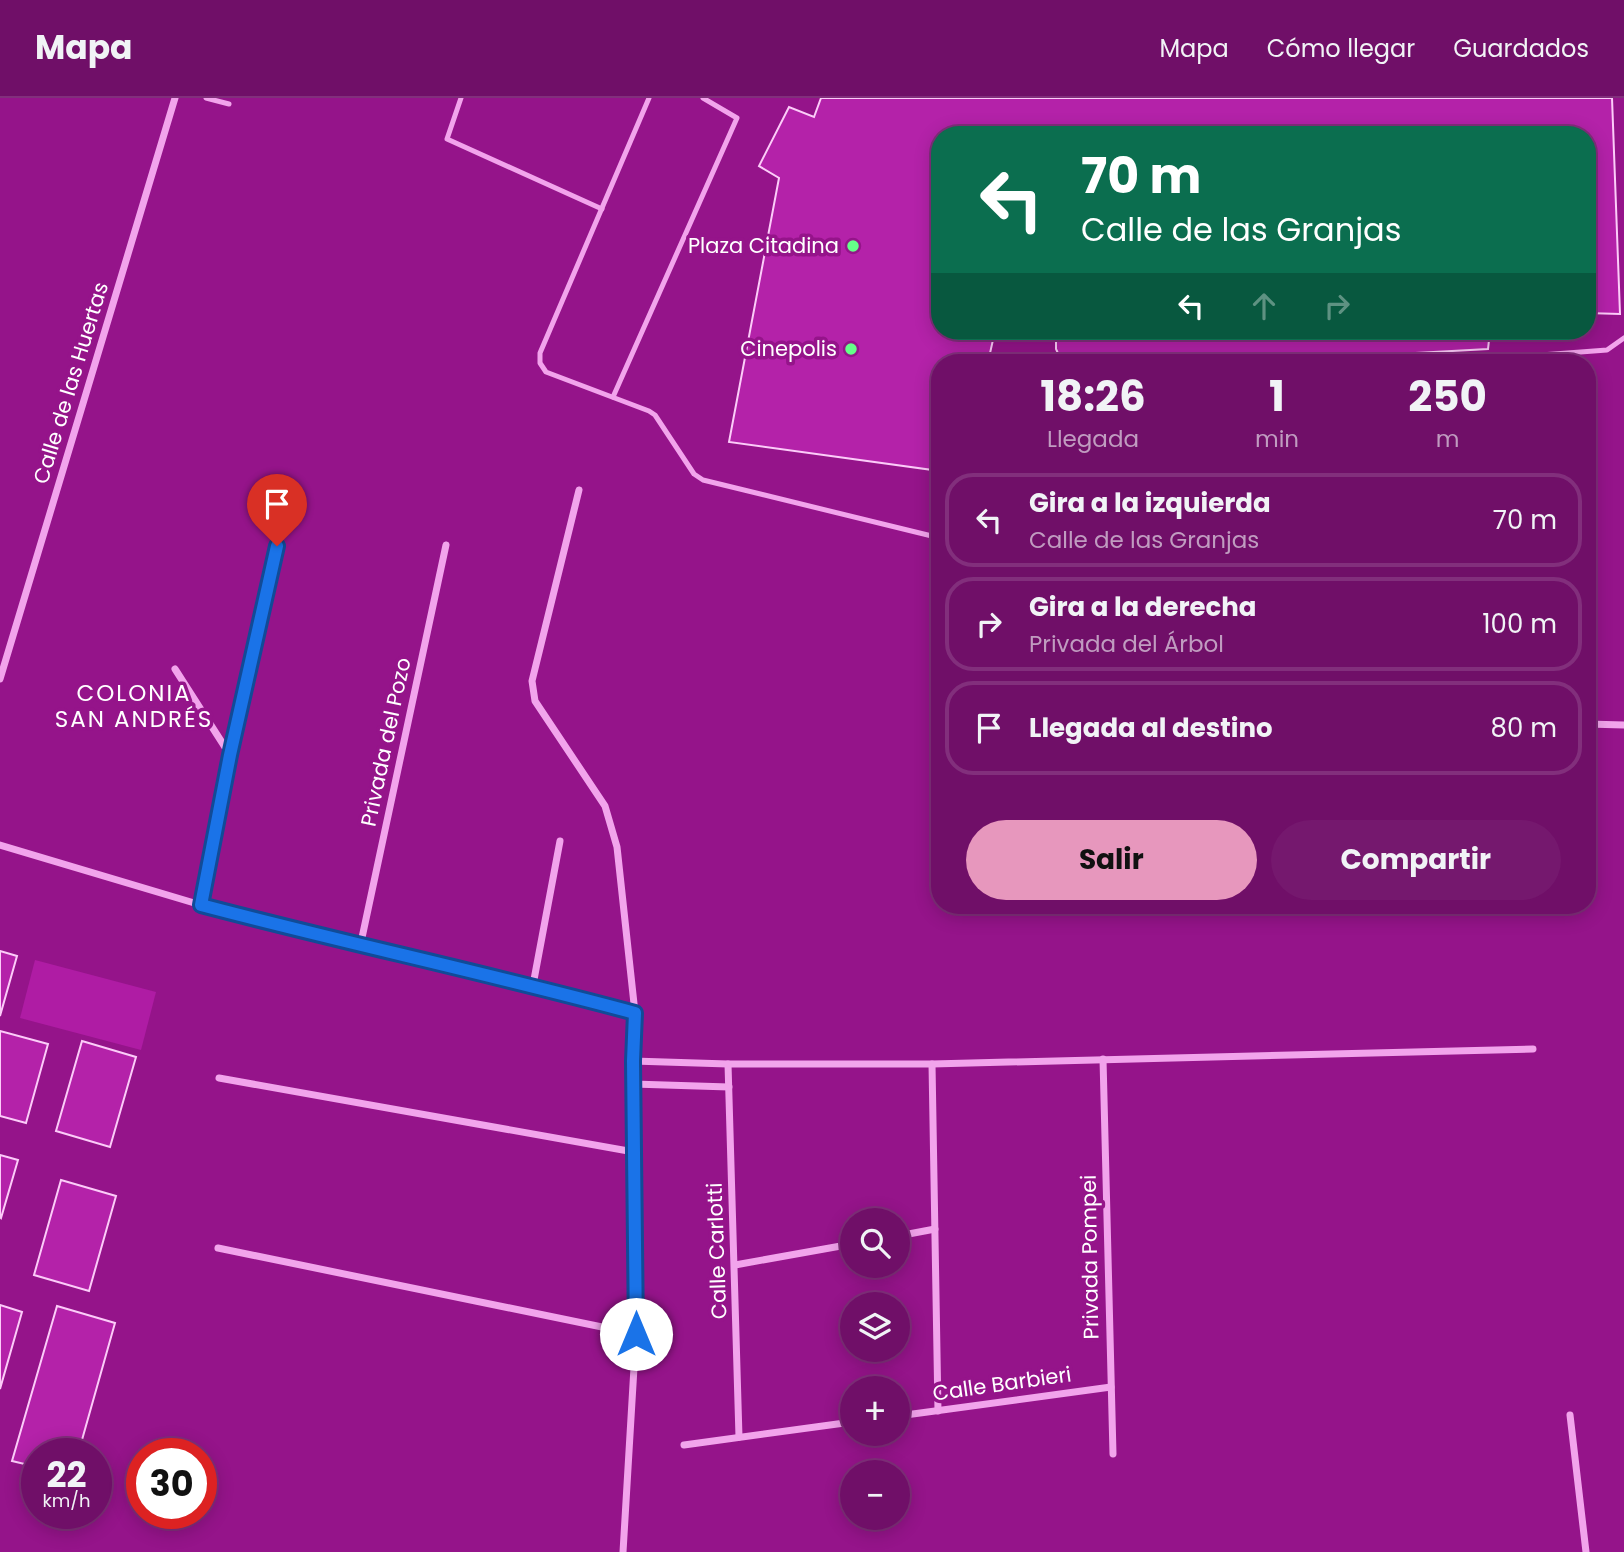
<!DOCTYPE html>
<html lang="es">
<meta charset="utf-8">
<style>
body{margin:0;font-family:Poppins,sans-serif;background:#75186e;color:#f1f3f6;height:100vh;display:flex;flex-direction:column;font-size:26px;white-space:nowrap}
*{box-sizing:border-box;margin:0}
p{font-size:23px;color:#c09cc0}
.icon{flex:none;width:38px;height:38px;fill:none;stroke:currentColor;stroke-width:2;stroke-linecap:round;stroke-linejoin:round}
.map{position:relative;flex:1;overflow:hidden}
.panel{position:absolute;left:931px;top:256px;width:665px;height:560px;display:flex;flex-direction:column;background:#700f68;border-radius:28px;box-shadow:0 4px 18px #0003,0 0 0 2px #822f7c}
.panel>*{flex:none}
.guide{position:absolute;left:931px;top:28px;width:665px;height:214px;border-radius:28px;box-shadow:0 4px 18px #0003,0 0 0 2px #822f7c;background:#0b6e4f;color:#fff;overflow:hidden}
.tools{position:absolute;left:840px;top:1110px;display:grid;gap:14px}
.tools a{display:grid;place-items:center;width:70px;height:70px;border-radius:50%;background:#700f68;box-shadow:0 4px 18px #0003,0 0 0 2px #822f7c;font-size:35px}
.speed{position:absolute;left:21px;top:1340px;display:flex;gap:14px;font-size:35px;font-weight:700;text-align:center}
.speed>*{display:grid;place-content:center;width:91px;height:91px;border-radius:50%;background:#700f68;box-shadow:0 4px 18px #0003,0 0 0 2px #822f7c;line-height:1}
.speed small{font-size:18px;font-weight:400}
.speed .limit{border:10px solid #d22;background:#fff;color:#111}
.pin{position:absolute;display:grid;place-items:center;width:60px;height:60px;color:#fff;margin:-72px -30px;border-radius:50% 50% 50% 0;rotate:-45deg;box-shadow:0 0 7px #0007}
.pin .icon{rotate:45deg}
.me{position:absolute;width:77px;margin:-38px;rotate:0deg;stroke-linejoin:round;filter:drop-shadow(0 0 5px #0008)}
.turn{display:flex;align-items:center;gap:24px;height:147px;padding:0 35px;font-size:32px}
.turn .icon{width:91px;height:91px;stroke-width:2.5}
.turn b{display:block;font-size:49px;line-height:60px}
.lanes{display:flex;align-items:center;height:66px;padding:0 35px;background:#0003;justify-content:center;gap:35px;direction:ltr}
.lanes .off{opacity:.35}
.eta{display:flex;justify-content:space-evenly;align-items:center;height:119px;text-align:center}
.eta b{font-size:42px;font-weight:700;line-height:49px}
.cta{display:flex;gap:14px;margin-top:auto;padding:14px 35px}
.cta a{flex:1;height:80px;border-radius:42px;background:#e797bd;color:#111;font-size:28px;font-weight:700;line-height:80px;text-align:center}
.cta a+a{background:#75186e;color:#f1f3f6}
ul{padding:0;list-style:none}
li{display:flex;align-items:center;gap:21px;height:94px;margin:0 14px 10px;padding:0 21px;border:4px solid #822f7c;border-radius:28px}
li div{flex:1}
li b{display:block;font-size:26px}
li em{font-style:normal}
header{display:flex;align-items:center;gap:42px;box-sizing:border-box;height:98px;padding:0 35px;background:#700f68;border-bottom:2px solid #822f7c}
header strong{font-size:33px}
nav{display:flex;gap:38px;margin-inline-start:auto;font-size:24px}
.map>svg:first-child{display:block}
.green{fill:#af1ca4}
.building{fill:#b422a9;stroke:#fcccf9;stroke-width:2}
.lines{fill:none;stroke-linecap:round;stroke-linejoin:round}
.lane{stroke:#f2a4ec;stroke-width:5}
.street{stroke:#f2a4ec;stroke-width:7}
.route-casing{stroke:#114b97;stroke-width:18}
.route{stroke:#1a73e8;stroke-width:12}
.poi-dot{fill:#65ff89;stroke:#95148a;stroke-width:2.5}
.labels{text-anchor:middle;stroke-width:7;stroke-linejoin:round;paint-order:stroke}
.poi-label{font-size:21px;fill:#fff;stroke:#95148a;text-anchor:end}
.street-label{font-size:21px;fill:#fff;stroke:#95148a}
.neighbourhood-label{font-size:23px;letter-spacing:2px;fill:#fff;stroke:#95148a}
</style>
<header>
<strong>Mapa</strong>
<nav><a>Mapa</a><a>Cómo llegar</a><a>Guardados</a></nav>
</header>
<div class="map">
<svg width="1624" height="1454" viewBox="0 0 1624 1454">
<rect width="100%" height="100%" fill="#95148a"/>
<path class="green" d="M35 862 156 894 141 952 20 920Z"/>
<g class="building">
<path d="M821 0H1612L1620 216 1587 215V37H940V233H995L988 264H940V373L729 344 779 80 759 68 789 9 814 19Z"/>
<path d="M1056 233H1490L1488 251 1251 264H1062L1056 251Z"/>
<path d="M0 853 17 858 0 918Z"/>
<path d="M0 933 48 946 26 1025 0 1018Z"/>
<path d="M82 943 136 959 110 1049 56 1033Z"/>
<path d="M0 1057 18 1062 1 1120 0 1119Z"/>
<path d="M61 1082 116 1098 89 1193 34 1177Z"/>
<path d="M0 1207 22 1214 0 1291Z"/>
<path d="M57 1208 115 1225 78 1356H37V1369L12 1363Z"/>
</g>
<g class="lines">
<g class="lane">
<path d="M206 0 229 6"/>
<path d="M461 0 447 41 602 111"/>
<path d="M649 0 540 255V265L546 274 649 313 655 317 694 376 703 382 940 440"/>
<path d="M1448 264 1607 252 1624 240"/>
<path d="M613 299 737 20 703 0"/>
</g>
<g class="street">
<path d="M579 392 532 583 535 603 605 708 617 749 635 915 633 963 636 1236 623 1454"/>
<path d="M175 571 230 657"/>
<path d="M0 581 175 0"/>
<path d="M1587 626 1624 627"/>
<path d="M0 747 201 807 360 849 533 887 635 915"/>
<path d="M201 807 230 657 289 396"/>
<path d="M360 849 446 447"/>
<path d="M533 887 560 743"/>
<path d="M1103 961 1113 1356"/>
<path d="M633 963 728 966H932L1533 951"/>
<path d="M728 966 739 1339"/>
<path d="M932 966 938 1313"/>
<path d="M219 980 634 1054"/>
<path d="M633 986 729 989"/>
<path d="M898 1138 935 1131"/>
<path d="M218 1150 636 1236"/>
<path d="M735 1167 852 1146"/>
<path d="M1570 1317 1586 1454"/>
<path d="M898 1318 1111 1289"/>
<path d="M684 1347 852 1324"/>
</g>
</g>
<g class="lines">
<g class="route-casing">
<path id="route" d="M277 448 230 657 201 807C345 845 491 876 635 915L633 963 636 1236"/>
</g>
<use href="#route" class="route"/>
</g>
<g class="poi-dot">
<circle cx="853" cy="148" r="7"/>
<circle cx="851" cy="251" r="7"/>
</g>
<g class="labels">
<g class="poi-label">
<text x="839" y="155">Plaza Citadina</text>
<text x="837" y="258">Cinepolis</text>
</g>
<g class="street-label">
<text transform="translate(71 285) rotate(-73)" y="7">Calle de las Huertas</text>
<text transform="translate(386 644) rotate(-78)" y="7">Privada del Pozo</text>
<text transform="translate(717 1153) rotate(-92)" y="7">Calle Carlotti</text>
<text transform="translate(1090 1159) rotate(-91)" y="7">Privada Pompei</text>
<text transform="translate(1002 1286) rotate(-8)" y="7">Calle Barbieri</text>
</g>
<g class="neighbourhood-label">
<text x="134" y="603">COLONIA<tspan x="134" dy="26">SAN ANDRÉS</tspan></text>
</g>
</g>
</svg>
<div class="tools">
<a><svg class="icon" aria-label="search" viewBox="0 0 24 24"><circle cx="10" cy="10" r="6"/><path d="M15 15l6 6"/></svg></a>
<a><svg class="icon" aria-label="layers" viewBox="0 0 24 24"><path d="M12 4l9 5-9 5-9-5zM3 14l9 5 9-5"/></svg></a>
<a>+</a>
<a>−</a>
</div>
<div class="speed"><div>22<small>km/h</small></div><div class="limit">30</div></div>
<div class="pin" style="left:277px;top:448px;background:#d93025"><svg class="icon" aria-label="arrive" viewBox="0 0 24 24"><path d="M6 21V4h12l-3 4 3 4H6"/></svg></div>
<svg class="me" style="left:636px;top:1236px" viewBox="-20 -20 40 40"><circle r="19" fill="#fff"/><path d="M0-13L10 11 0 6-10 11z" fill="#1a73e8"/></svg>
<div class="guide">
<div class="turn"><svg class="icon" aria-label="left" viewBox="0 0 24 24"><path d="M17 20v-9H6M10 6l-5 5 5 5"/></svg><div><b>70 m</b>Calle de las Granjas</div></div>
<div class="lanes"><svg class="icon" aria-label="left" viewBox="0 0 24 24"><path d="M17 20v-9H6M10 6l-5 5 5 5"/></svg><svg class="icon off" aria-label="ahead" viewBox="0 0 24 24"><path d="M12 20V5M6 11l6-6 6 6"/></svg><svg class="icon off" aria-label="right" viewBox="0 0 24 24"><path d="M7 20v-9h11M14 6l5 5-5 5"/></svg></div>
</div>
<section class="panel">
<div class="eta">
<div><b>18:26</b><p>Llegada</p></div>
<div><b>1</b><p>min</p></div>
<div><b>250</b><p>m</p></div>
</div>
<ul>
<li><svg class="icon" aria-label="left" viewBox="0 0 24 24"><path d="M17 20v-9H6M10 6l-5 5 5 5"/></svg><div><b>Gira a la izquierda</b><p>Calle de las Granjas</p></div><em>70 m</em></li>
<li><svg class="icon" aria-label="right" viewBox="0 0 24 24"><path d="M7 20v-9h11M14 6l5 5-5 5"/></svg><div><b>Gira a la derecha</b><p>Privada del Árbol</p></div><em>100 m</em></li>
<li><svg class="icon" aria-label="arrive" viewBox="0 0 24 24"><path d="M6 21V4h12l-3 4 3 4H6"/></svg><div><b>Llegada al destino</b></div><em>80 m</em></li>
</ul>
<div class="cta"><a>Salir</a><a>Compartir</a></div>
</section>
</div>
